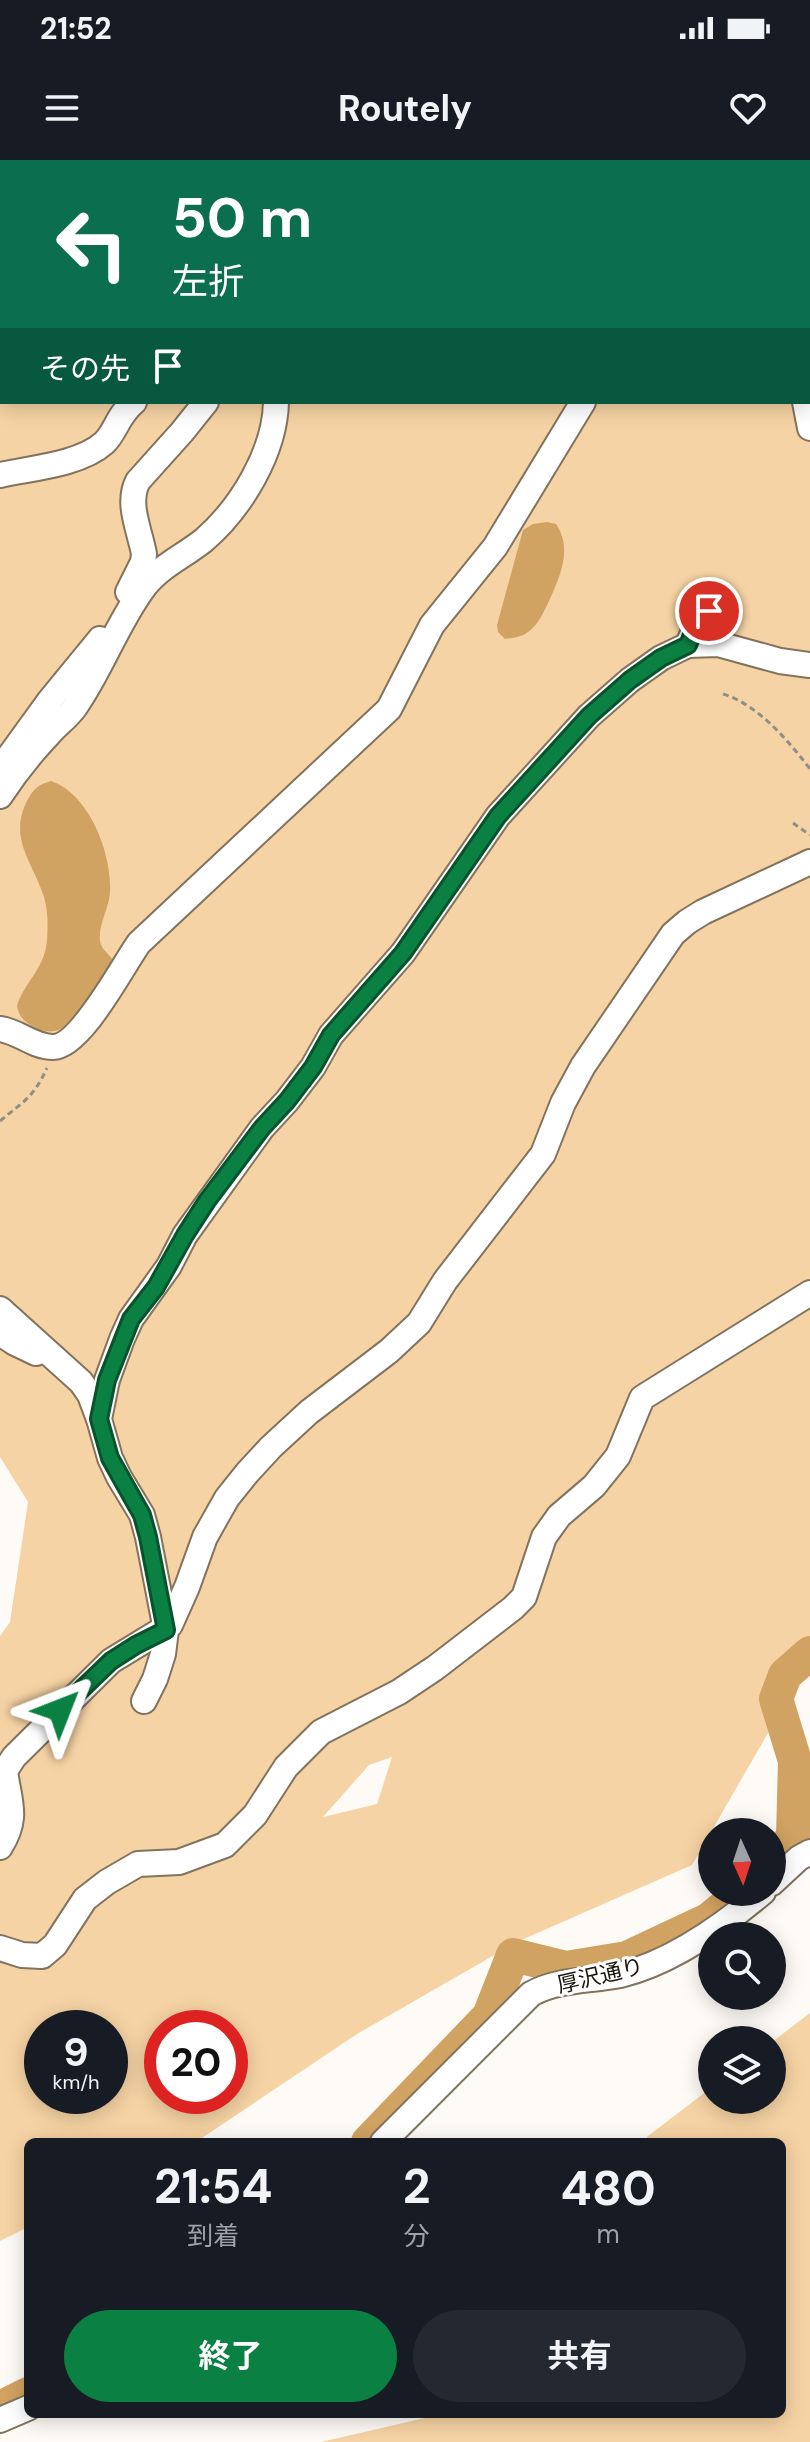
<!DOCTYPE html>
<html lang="ja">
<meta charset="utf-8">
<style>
body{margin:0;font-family:"DM Sans","Noto Sans JP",sans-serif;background:#242831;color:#f1f3f6;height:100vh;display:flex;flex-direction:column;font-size:30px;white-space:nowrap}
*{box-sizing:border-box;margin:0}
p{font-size:26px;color:#9ea1a6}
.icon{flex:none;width:44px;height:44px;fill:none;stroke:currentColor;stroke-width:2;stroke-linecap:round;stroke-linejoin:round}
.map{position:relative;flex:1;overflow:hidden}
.details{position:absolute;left:24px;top:1978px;width:762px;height:280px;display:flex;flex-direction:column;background:#171b24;border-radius:12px;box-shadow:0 4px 20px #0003}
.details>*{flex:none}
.top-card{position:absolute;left:0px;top:0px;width:810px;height:244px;box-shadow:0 4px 20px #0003;background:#0b6e4f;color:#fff;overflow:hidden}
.needle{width:52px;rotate:177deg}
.controls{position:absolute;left:698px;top:1658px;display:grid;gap:16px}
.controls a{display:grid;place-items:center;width:88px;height:88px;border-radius:50%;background:#171b24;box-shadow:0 4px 20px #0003;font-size:40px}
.speed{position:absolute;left:24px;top:1850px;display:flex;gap:16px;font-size:40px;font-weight:700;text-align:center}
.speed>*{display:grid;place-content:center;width:104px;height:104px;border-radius:50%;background:#171b24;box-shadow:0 4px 20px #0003;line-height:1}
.speed small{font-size:20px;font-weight:400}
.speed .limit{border:12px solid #d22;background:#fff;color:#111}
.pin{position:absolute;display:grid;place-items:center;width:68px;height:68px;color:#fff;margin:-34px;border:4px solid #fff;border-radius:50%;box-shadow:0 2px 8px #0007}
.me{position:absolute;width:88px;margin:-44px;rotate:45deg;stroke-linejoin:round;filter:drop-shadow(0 0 6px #0008)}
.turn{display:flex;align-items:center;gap:28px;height:168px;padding:0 40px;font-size:36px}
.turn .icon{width:104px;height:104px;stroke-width:2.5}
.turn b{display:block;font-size:56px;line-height:68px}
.then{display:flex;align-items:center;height:76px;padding:0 40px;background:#0003;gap:16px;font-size:30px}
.eta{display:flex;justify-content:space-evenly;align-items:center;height:136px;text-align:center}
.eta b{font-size:48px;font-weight:700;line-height:56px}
.action{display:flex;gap:16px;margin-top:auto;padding:16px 40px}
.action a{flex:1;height:92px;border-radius:48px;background:#0b8043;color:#fff;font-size:32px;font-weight:700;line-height:92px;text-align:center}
.action a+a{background:#242831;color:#f1f3f6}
.status{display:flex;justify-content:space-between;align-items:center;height:56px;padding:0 40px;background:#171b24;direction:ltr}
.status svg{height:22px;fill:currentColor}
header{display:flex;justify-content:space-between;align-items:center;height:104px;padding:0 40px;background:#171b24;font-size:36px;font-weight:700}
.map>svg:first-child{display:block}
.green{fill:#f6d3a4;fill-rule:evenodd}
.water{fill:#d1a362}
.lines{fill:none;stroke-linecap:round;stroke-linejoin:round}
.river{stroke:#d1a362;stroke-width:34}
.minor-casing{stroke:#82735e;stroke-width:28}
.path{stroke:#918e87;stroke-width:3;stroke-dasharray:6 4;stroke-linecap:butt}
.minor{stroke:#fff;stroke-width:24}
.route-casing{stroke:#07532c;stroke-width:20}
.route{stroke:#0b8043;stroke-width:14}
.labels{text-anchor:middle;stroke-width:6;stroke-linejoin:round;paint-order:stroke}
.street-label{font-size:22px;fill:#1a150c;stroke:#fff}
</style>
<div class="status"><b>21:52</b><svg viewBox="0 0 49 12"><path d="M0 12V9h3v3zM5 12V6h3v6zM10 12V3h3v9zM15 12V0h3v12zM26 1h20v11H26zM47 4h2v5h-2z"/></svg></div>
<header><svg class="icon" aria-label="menu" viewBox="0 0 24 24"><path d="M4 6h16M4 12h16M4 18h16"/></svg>Routely<svg class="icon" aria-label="heart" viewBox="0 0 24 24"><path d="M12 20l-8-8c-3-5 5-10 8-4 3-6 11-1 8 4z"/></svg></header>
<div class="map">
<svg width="810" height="2282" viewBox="0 0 810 2282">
<rect width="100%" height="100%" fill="#fefbf6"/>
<g class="green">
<path d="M0 0H810V1500L692 1705 517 1782 357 1874 196 1982H28V2067L0 2081V1476L10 1462 28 1342 0 1297ZM2 2H808V242H2ZM392 1597 377 1644 323 1657 369 1605ZM42 1868H110V1936H42ZM162 1868H230V1936H162Z"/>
<path d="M810 1853V2282H321L442 2254H782V1982H644L648 1976 712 1927V1940H772V1882Z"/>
</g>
<g class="water">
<path d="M547 362 556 364C573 389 560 416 549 441 543 453 539 464 528 472 522 477 513 478 505 479L498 472 497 465 523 370 533 364Z"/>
<path d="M51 621C90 634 112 695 110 732 109 749 98 765 100 781 102 791 110 794 114 802 100 825 71 887 36 868 26 863 19 858 17 846 24 822 45 809 47 780 48 766 48 751 44 737 33 702 7 678 28 639 34 628 40 624 51 621Z"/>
</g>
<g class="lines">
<g class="river">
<path d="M772 1703 793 1677 795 1601 776 1539 785 1515 810 1493"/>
<path d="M368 1982 489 1856 513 1795 566 1808 627 1798 708 1760 742 1732"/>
<path d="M0 2248 28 2234"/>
</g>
<g class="minor-casing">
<g id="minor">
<path d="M492 2 494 0"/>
<path d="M755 2 757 0"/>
<path d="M773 2 774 0"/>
<path d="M805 242 810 268"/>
<path d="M0 315C31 308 79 305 104 283 116 272 117 256 134 242"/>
<path d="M128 432 143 402 144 394C140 371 126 343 138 321L182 272 206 242"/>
<path d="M688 485 699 458 705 451H709L715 464 718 484"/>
<path d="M0 609 50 540 100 479"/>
<path d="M0 636C15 613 31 593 50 573 58 564 68 557 75 547 101 510 116 466 142 430 158 407 183 397 204 380 241 348 275 292 276 242"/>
<path d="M0 869C18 871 33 887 53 887 81 887 123 805 139 783L389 549 432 465 495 387 583 242"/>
<path d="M0 1149 81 1222 90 1235 99 1259"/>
<path d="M0 1173 15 1183 36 1193"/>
<path d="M144 1541 155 1519 163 1494 166 1470 148 1377 142 1355 119 1317 110 1298 99 1259 107 1220 122 1179 131 1159 169 1106 185 1075 262 968 287 941 313 907 331 875 403 793 498 656 589 556 630 520 661 498 688 485 718 484 780 501 810 505"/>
<path d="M0 1687C19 1657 9 1642 5 1611L14 1597 111 1501 170 1465 187 1427 205 1377 227 1338 247 1313 271 1287 309 1252 389 1191 419 1163 445 1121 543 994 563 943 583 906 673 774 687 762 703 752 810 702"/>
<path d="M772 1723 799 1698 810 1692"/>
<path d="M0 1788 22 1795 42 1796 55 1785 85 1739 107 1722 138 1704 179 1702 225 1685 255 1655 286 1607 321 1572 399 1532 435 1508 513 1448 524 1437 544 1377 559 1356 594 1326 618 1296 642 1238 810 1133"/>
<path d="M383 1982 531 1834C558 1819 590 1821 620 1815 671 1803 724 1765 763 1732"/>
<path d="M0 2260 28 2248"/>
</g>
</g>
<g class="path">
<path d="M723 534C757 544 788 580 810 609"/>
<path d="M793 663 810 675"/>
<path d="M0 961C24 941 33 938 47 908"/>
</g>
<use href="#minor" class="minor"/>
</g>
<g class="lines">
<g class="route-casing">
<path id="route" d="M60 1550 111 1501 136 1485 166 1470 148 1377 142 1355 110 1298 99 1259 107 1220 131 1159 156 1127 185 1075 207 1041 262 968 287 941 313 907 331 875 403 793 498 656 589 556 630 520 661 498 688 485 699 458 705 451H709"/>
</g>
<use href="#route" class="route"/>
</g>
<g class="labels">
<g class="street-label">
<text transform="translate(600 1815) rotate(-13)" y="8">厚沢通り</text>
</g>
</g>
</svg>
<div class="controls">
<a><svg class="needle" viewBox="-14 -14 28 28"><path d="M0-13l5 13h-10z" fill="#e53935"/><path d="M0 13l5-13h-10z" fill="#9ea1a6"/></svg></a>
<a><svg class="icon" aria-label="search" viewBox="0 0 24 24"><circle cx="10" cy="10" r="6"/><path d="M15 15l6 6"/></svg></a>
<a><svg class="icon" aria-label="layers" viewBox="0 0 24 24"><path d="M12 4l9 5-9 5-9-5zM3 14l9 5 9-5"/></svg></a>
</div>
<div class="speed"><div>9<small>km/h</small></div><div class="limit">20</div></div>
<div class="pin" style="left:709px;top:451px;background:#d93025"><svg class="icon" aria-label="arrive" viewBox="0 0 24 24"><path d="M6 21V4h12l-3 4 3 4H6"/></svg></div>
<svg class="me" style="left:60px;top:1550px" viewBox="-20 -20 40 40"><path d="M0-17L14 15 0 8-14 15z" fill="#0b8043" stroke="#fff" stroke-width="4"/></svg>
<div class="top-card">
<div class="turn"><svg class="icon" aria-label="left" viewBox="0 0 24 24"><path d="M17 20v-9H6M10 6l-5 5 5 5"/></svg><div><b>50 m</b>左折</div></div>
<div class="then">その先<svg class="icon" aria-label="arrive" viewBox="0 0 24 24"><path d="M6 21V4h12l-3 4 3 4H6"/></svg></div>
</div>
<section class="details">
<div class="eta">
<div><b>21:54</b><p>到着</p></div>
<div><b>2</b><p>分</p></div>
<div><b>480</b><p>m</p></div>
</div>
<div class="action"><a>終了</a><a>共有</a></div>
</section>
</div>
